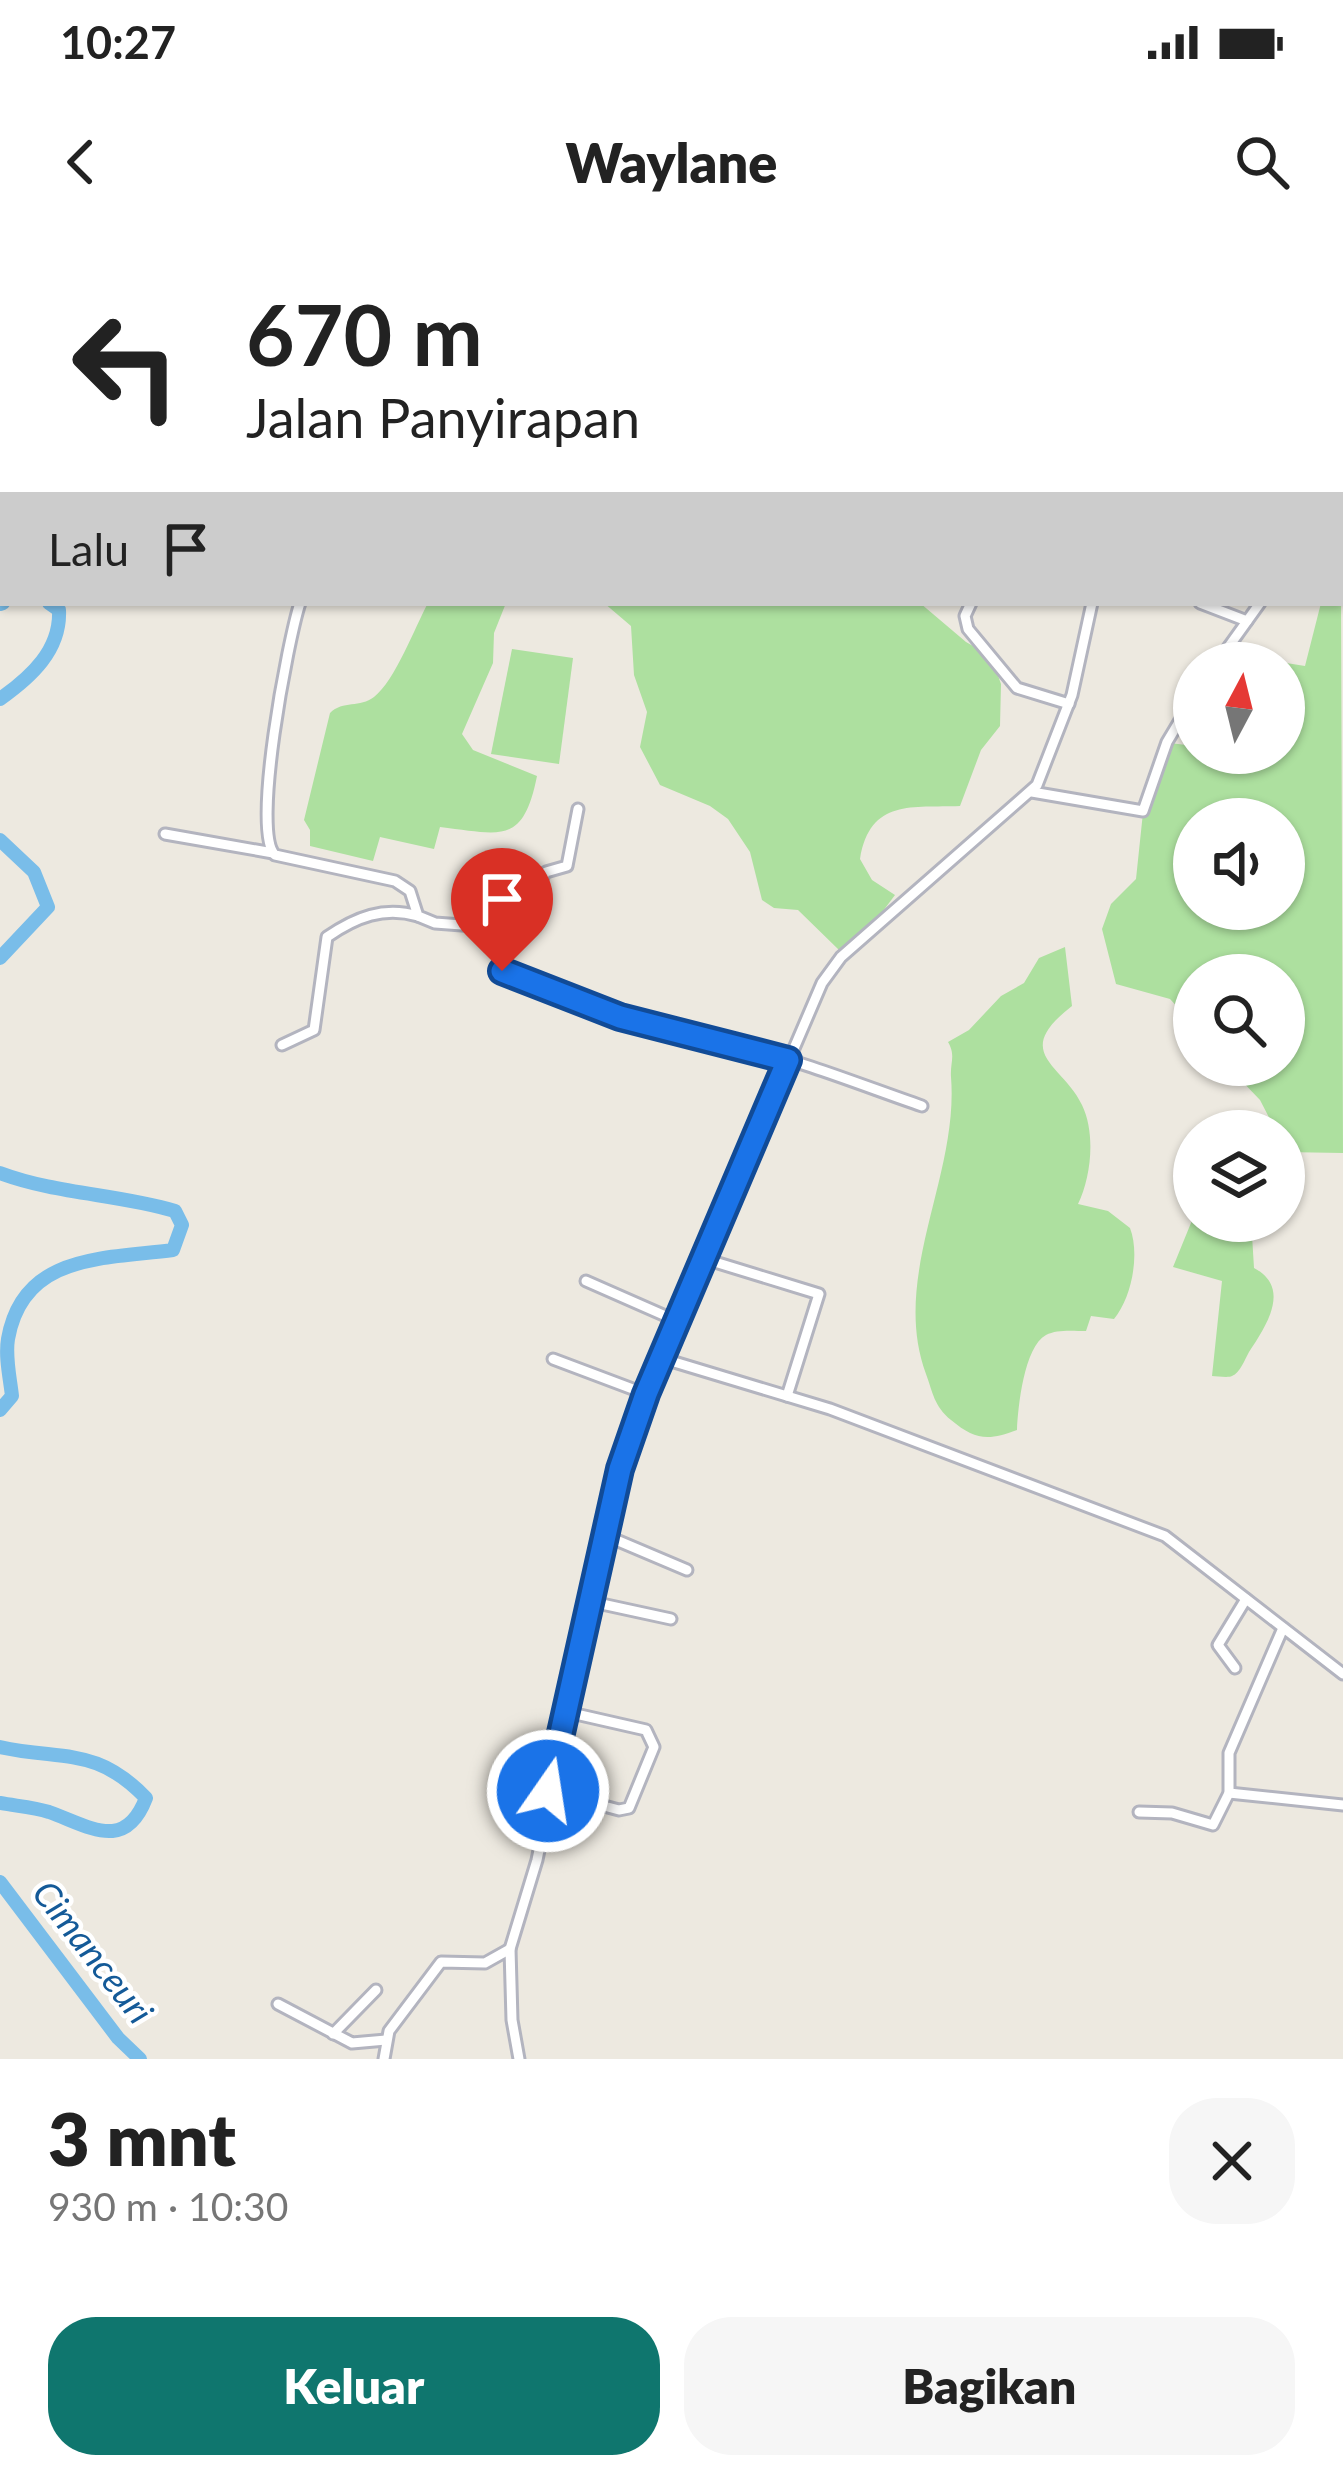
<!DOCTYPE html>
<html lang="id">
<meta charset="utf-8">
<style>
body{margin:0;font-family:Lato,sans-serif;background:#f6f6f6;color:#222;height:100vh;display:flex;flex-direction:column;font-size:45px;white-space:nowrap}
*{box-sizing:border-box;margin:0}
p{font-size:39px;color:#767676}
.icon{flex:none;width:66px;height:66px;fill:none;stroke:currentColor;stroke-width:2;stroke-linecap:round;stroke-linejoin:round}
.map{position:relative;height:1819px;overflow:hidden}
.side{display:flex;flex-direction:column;background:#fff;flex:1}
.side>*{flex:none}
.hud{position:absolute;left:0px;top:0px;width:1344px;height:366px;box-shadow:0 3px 9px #0004;background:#fff;color:#222;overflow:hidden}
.needle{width:78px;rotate:7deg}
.tools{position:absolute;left:1173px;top:402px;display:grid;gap:24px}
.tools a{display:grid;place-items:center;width:132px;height:132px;border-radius:50%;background:#fff;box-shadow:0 3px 9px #0004;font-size:60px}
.pin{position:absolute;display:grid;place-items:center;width:102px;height:102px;color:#fff;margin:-123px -51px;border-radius:50% 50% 50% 0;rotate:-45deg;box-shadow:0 0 12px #0007}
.pin .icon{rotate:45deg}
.me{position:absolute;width:132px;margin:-66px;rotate:13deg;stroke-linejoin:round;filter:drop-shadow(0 0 9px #0008)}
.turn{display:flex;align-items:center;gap:42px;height:252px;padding:0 48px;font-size:54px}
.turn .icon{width:156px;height:156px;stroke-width:2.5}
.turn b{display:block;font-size:84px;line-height:102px}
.then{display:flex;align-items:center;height:114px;padding:0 48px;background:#0003;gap:24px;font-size:45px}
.round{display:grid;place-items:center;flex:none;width:126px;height:126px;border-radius:48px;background:#f6f6f6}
.summary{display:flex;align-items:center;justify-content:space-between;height:204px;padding:0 48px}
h1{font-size:72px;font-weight:800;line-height:90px}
.button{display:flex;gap:24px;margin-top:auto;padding:24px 48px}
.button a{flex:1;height:138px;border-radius:48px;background:#0f766e;color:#fff;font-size:48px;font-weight:800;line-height:138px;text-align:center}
.button a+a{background:#f6f6f6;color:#222}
.status{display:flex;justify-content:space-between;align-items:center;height:84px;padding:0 60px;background:#fff;direction:ltr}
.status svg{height:33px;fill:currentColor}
header{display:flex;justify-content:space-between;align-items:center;height:156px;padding:0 48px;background:#fff;font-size:54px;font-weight:800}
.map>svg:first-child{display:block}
.green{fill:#ade09f;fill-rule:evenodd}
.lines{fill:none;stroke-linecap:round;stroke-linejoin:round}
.river{stroke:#79bde9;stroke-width:14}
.street-casing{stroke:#b3b4bf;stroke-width:15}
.street{stroke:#fff;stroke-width:9}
.route-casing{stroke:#114b97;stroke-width:30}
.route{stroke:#1a73e8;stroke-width:21}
.labels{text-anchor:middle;stroke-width:9;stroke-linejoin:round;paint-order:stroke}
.water-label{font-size:36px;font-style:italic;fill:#145a98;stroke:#fff}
</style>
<div class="status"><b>10:27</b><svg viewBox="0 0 49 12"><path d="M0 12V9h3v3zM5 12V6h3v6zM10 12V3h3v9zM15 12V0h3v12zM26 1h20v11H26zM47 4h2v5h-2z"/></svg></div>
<header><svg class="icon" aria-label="back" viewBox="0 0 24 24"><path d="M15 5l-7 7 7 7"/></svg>Waylane<svg class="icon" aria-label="search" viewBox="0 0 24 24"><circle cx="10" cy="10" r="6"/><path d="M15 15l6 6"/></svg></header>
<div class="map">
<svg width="1343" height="1819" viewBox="0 0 1343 1819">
<rect width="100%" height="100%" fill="#ede9e0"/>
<g class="green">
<path d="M1341 353 1343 913 1284 912V891H1276L1260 860 1237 836 1238 825H1284V735H1194V785L1170 759 1116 744 1102 689 1111 664 1136 639 1144 563 1170 503 1194 506V513H1284V423L1280 422 1305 426 1321 363H1341ZM1194 579H1284V669H1194Z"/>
<path d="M428 363H506L494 393 493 423 462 494 473 510 537 536C523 606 501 594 440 587L434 609 380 597 373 621 310 606V590L304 580 330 473C343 460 360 468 374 457 395 441 415 387 428 363Z"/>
<path d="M604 363H920L966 402 991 416 1001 444 1000 486 981 510 960 566C913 568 870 558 860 619L872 640 895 655 877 679 839 710 798 670 774 668 762 660 750 612 728 579 710 566 660 545 640 507 647 472 634 435 631 386Z"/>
<path d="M512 409 573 418 559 524 491 514Z"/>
<path d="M1065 707 1072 766C1010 814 1063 824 1082 865 1096 894 1091 937 1078 964L1108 971 1130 988C1140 1014 1132 1057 1114 1079L1091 1076 1086 1091C1074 1091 1057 1089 1046 1095 1024 1107 1018 1167 1017 1190 988 1201 975 1200 951 1180 934 1166 933 1153 926 1134 890 1036 959 937 951 837 950 822 956 816 948 802L969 790 1001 756 1024 743 1039 718Z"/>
<path d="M1193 978 1252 995 1254 1028C1292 1048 1266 1086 1249 1112 1245 1119 1240 1133 1232 1136 1228 1138 1217 1136 1212 1136L1222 1041 1173 1027Z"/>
</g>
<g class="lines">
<g class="river">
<path d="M0 364 3 363"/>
<path d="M0 459C31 437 61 410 59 370L49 363"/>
<path d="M0 600 34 632 48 667 0 718"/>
<path d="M0 933C56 954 118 954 175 971L182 985 173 1010C106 1019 23 1013 8 1099 5 1117 10 1138 12 1156L0 1170"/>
<path d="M0 1507C64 1521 96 1506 146 1558 125 1613 89 1586 49 1572 33 1567 16 1566 0 1563"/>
<path d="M0 1642 118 1798 140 1819"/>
</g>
<g class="street-casing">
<g id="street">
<path d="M470 0 482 3"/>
<path d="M613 0 615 3"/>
<path d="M925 0 938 3"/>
<path d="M293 3V0"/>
<path d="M401 3 402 0"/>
<path d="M1149 3 1150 0"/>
<path d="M1341 170 1343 169"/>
<path d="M1341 210H1343"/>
<path d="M1341 302H1343"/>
<path d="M300 363C288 400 251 592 275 615L395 641 410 651 418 676 435 683 502 688 507 697 502 731C558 771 680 791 747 808 807 823 864 846 922 866"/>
<path d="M971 363 965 376 968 389 1017 448 1069 464"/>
<path d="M1200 363 1247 381"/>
<path d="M1217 423 1260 363"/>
<path d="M1032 552 1143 571 1167 502 1194 457"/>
<path d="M165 594 273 613"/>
<path d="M506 691 546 632 567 626 578 569"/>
<path d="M282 805 314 790 327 697C356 677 384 666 418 676"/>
<path d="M705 1019 819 1054 787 1156"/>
<path d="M586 1041 677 1081"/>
<path d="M661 1118 830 1169 1165 1296 1343 1434"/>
<path d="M553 1119 646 1154"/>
<path d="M602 1294 687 1330"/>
<path d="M588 1361 671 1379"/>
<path d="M1235 1428 1218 1405 1246 1359"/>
<path d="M548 1551 619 1570 629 1568 654 1507 646 1490 567 1472"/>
<path d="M1229 1553 1343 1565"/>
<path d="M1139 1572 1172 1573 1213 1585 1229 1553V1513L1283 1388"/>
<path d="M278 1764 352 1803 386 1800"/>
<path d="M333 1794 376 1750"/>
<path d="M384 1819 389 1791 441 1722 485 1723 510 1709"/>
<path d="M519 1819 512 1780 510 1709 537 1620 612 1254 646 1154 822 743 841 717 1037 545 1072 455 1092 363"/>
</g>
</g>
<use href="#street" class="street"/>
</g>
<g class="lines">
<g class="route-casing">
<path id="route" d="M502 731 620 777 788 820 646 1154 620 1229 548 1551"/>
</g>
<use href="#route" class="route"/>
</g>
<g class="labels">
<g class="water-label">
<text transform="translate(93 1712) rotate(52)" y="13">Cimanceuri</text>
</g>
</g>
</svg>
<div class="tools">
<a><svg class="needle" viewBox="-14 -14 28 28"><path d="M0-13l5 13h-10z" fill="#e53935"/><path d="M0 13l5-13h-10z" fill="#767676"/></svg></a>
<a><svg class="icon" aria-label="sound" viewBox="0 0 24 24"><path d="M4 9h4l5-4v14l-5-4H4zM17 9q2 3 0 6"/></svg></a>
<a><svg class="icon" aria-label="search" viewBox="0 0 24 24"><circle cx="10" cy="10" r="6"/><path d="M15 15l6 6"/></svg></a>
<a><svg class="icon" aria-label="layers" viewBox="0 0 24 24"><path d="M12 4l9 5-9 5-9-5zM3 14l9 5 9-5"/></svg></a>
</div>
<div class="pin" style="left:502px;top:731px;background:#d93025"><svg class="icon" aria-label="arrive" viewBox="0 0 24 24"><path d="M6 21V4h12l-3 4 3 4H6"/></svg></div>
<svg class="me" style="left:548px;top:1551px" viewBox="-20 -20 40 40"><circle r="17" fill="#1a73e8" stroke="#fff" stroke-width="3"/><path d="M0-11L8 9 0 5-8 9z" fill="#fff"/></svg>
<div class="hud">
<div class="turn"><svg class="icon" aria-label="left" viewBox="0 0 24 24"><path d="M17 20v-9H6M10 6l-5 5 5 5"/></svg><div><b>670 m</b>Jalan Panyirapan</div></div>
<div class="then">Lalu<svg class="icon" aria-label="arrive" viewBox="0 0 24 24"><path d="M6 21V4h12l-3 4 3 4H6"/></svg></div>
</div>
</div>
<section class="side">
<div class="summary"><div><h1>3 mnt</h1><p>930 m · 10:30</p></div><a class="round"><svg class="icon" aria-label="close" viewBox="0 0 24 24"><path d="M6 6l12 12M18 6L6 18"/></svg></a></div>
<div class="button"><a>Keluar</a><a>Bagikan</a></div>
</section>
